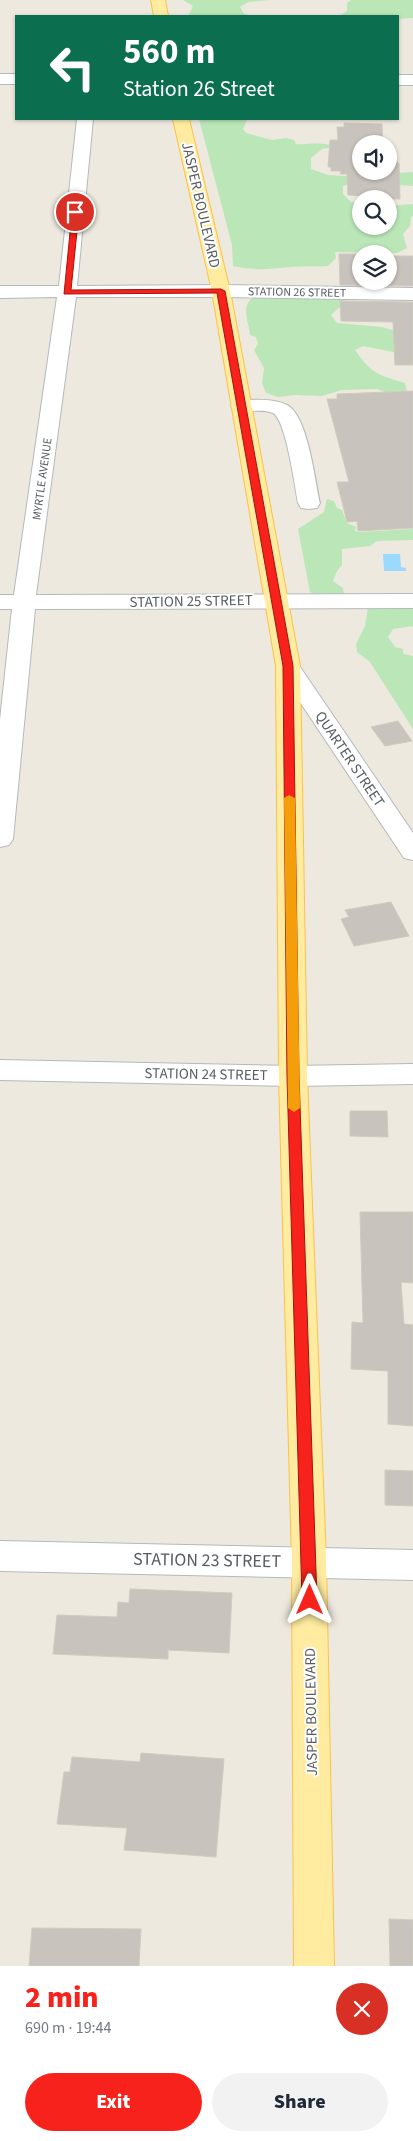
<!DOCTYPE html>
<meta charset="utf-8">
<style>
body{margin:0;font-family:"Source Sans 3",sans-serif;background:#f2f2f3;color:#1f2937;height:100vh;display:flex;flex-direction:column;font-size:19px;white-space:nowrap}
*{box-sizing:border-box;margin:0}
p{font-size:16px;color:#747a83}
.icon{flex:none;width:28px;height:28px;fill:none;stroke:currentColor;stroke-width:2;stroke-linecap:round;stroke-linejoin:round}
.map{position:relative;height:1966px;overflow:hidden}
.side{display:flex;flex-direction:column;background:#fff;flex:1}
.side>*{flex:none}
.top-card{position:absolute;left:15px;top:15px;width:384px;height:105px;border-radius:0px;box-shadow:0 1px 4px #0004;background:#0b6e4f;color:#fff;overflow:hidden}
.buttons{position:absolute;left:352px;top:135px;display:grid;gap:10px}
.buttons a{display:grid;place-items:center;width:45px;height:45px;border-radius:50%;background:#fff;box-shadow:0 1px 4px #0004;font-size:25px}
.pin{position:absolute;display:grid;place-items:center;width:42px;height:42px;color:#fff;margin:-21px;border:2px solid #fff;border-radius:50%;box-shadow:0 1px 5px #0007}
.me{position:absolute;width:55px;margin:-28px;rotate:0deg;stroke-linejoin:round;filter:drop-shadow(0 0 4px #0008)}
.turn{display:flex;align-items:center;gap:18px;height:105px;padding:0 25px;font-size:22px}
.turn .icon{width:65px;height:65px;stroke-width:2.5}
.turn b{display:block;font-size:35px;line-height:42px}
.round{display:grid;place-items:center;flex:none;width:52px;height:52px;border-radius:26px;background:#f2f2f3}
.summary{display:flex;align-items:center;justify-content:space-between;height:85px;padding:0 25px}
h1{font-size:30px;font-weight:800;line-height:38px;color:#f6221b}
.action{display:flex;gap:10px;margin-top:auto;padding:10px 25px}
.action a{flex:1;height:58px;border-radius:30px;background:#f6221b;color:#fff;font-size:20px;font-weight:800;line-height:58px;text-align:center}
.action a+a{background:#f2f2f3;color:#1f2937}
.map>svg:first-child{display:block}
.green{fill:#bbe7b8}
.water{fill:#9cd9ff}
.building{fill:#c8c3bc;stroke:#d2cabd}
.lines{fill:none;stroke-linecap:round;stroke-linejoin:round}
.minor-casing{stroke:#b5b8bd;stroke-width:2}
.major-casing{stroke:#fcc149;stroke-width:2}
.minor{fill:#fff;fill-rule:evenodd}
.major{fill:#ffeca1;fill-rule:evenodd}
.route{fill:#f6221b;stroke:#a01612}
.slow{fill:#f59e0b}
.labels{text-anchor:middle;stroke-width:4;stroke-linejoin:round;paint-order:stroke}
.far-street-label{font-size:12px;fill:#585d61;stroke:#fff}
.street-label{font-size:15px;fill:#585d61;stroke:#fff}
.near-street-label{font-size:18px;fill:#585d61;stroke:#fff}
</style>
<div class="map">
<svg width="413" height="1966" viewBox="0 0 413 1966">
<rect width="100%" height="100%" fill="#ede9df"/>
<g class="green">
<path d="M183 0H270L248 2 240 7 244 14 255 16H188L193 6Z"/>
<path d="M351 0H413V18L398 19V16H340L347 11V3Z"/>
<path d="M199 119H245L247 120 243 129 246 133 272 140 286 138 294 140 296 144C308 145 325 141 334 147L322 149 311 158V169L328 175 345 176 413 172V186L358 182 343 186V194L351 202 361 204V226H389V206L413 204V216L411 217 410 226 403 234 407 248 397 253 335 252 336 258 328 266C316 267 304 266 292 267 270 269 255 271 233 266L232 245Z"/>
<path d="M325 296 352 302 341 306 331 315 337 323 382 327 396 331 413 352H393L363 346 355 350C372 374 378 375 405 383L407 392H385L377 389 342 390 322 396 296 395 278 397 266 393 262 383 264 368 254 350 258 344 256 337 250 335C249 321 240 308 253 297Z"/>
<path d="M327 499 334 501 337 508 342 510 347 523 356 527 355 531 358 532 413 529V540L377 541 370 546 342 549V565L337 571 333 581 343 588 344 595 322 597 310 592 298 529 324 512Z"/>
<path d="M413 604V626L393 629 388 637 395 647 403 649V654L413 656V729L370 662 357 652 356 644 365 626 368 607Z"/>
</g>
<path class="water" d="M383 554H400L401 567 406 568V571H384Z"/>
<g class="building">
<path d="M344 123 382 124 383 144H361V171H389V161H397V163H399L400 199H363V196L348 195 347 174H340L341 171H331V167H328L330 140H338L337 127H344Z"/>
<path d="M339 254H361V281H389V256H413V286L340 285Z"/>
<path d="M340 301 413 302V365H395L393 322 341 321Z"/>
<path d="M413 391V528L358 531 357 521 347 522 337 482H349L327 399H337V394Z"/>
<path d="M398 721 412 741 385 746 371 727Z"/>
<path d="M391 902 409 936 354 946 341 919 349 917 345 910Z"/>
<path d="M350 1111H387L388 1137 350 1136Z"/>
<path d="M360 1212H413V1283L401 1282 404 1324 413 1325V1426L388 1424V1371L351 1369 352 1322 363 1323Z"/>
<path d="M385 1470 413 1471V1506L385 1505Z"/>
<path d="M130 1589 232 1593 229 1653 168 1650V1659L53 1654 57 1615 117 1617 118 1602 129 1603Z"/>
<path d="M141 1753 224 1759 216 1857 124 1850 127 1828 57 1824 64 1772H70L72 1757 140 1762Z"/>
<path d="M389 1919 413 1920V1966H390Z"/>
<path d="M32 1928 141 1929 139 1966H29Z"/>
</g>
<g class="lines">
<g class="minor-casing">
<g id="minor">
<rect x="0" y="74" width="16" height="10"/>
<rect x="398" y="75" width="15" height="10"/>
<path d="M77 119H93L77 286 221 285 413 288V300L221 297H76L36 595 413 594V608L35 609 13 839 9 845 0 847V720L12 609H0V595H14L57 297 0 298V286H59Z"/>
<path d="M241 400C256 400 273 398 287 405 308 416 315 481 320 503L317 508 309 509 301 508 298 503C295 487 286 420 273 413 262 408 246 413 234 410L231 406 234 402Z"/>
<path d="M288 659 296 661 413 833V860L404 858 276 666 280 661Z"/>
<path d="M0 1060 293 1066 413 1064V1084L293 1086 0 1080Z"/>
<path d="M0 1541 413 1550V1580L0 1571Z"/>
</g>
</g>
<g class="major-casing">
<g id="major">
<path d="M151 0H165L168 16H154Z"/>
<path d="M173 119H189L230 291 300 666 307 1076 326 1561 334 1966H294L292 1561 279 1076 276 666 212 291Z"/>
</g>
</g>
<use href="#minor" class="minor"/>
<use href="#major" class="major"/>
</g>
<path class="route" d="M75 210 79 212 71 290 221 289 225 291 293 666 299 1076 317 1600 315 1604 310 1606 304 1604 302 1600 287 1076 283 666 217 293 64 294 72 212Z"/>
<path class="slow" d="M289 795 295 798 300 1108 294 1112 288 1108 284 798Z"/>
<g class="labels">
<g class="far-street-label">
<text transform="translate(297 292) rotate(1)" y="4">STATION 26 STREET</text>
<text transform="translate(42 479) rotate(-82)" y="4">MYRTLE AVENUE</text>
</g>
<g class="street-label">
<text transform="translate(201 205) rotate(77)" y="5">JASPER BOULEVARD</text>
<text transform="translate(191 601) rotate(-1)" y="5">STATION 25 STREET</text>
<text transform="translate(350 759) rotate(56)" y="5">QUARTER STREET</text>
<text transform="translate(206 1074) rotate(1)" y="5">STATION 24 STREET</text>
<text transform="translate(311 1712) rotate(-91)" y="5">JASPER BOULEVARD</text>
</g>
<g class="near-street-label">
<text transform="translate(207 1560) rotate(1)" y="6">STATION 23 STREET</text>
</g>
</g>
</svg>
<div class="buttons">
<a><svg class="icon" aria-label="sound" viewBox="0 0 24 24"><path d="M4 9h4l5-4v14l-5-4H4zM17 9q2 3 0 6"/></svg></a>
<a><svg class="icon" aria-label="search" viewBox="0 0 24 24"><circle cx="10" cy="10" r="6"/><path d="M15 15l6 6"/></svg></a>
<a><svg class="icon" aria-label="layers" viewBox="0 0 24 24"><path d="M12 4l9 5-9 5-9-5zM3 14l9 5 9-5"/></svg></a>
</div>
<div class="pin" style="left:75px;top:212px;background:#d93025"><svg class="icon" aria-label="arrive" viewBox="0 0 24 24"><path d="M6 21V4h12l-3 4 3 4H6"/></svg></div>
<svg class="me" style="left:310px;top:1600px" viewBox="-20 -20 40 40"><path d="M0-17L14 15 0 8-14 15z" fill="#f6221b" stroke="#fff" stroke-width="4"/></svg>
<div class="top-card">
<div class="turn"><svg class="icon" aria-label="left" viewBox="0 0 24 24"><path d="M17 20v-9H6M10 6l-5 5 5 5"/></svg><div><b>560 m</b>Station 26 Street</div></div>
</div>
</div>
<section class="side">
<div class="summary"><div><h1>2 min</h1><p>690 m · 19:44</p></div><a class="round" style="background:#d93025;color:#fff"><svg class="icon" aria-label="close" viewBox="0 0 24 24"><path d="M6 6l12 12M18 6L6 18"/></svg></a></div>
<div class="action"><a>Exit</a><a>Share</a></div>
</section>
